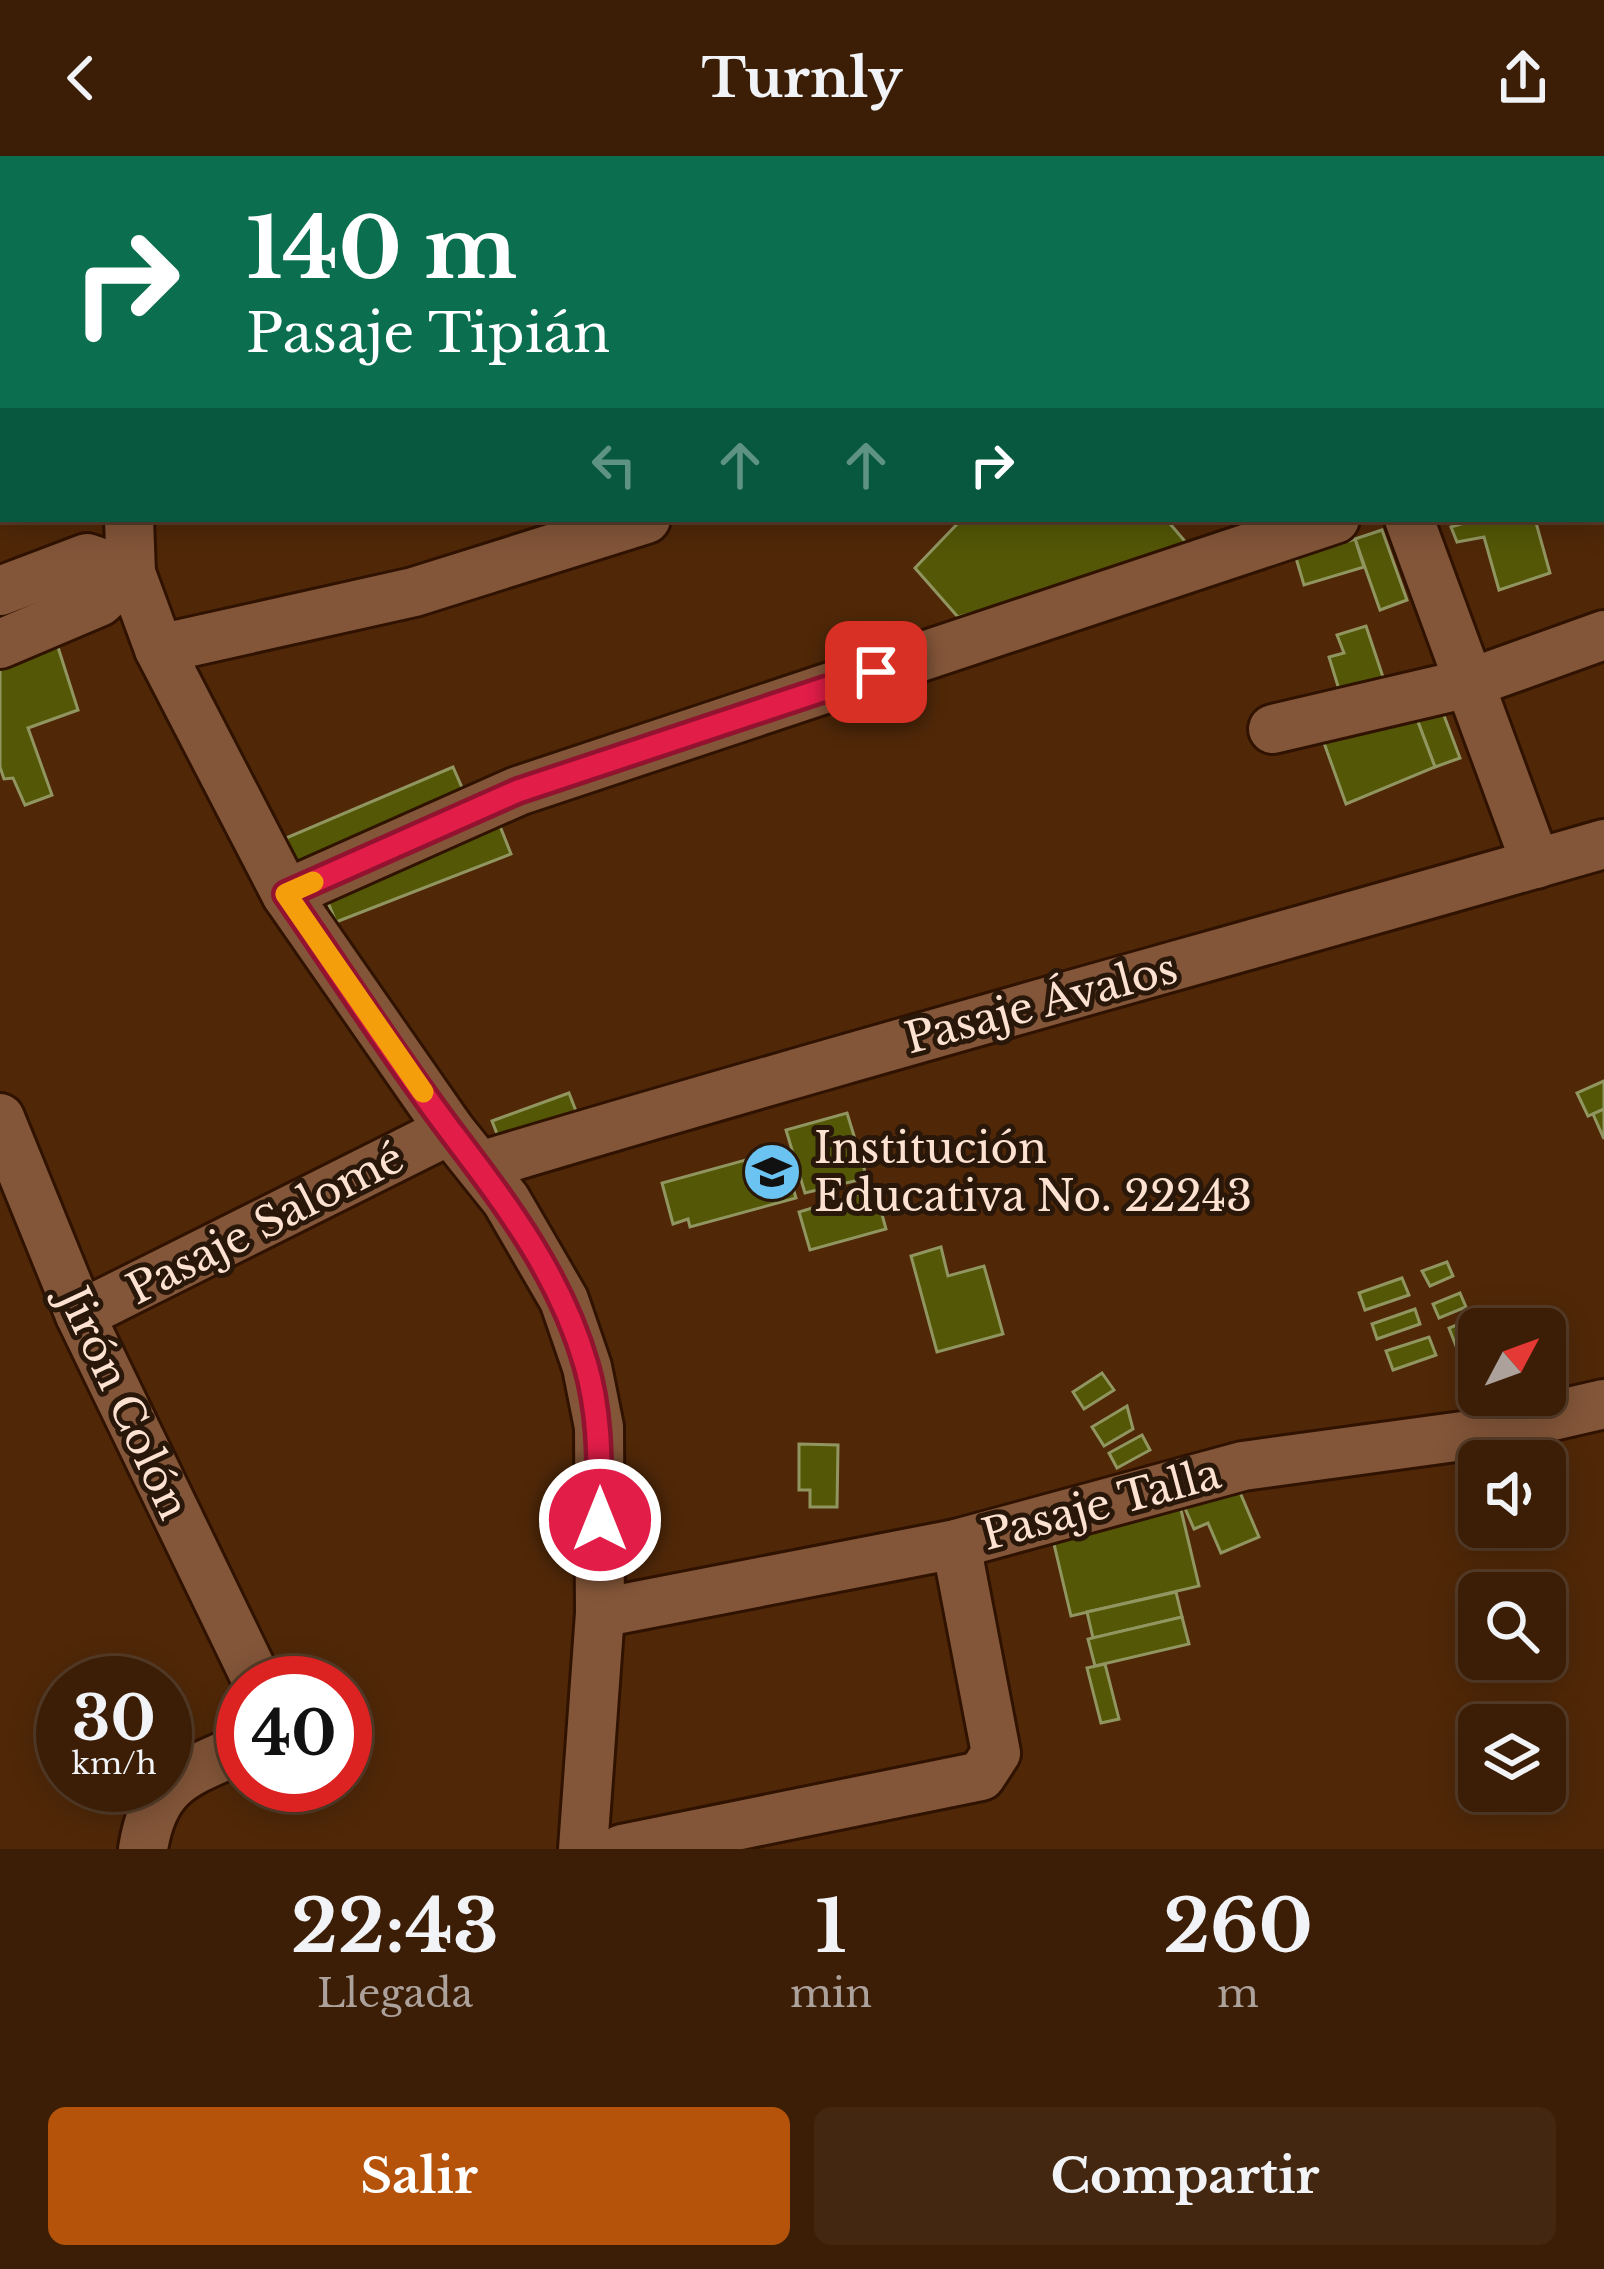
<!DOCTYPE html>
<html lang="es">
<meta charset="utf-8">
<style>
body{margin:0;font-family:"Libre Baskerville",serif;background:#432710;color:#f1f3f6;height:100vh;display:flex;flex-direction:column;font-size:45px;white-space:nowrap}
*{box-sizing:border-box;margin:0}
p{font-size:39px;color:#aca29b}
.icon{flex:none;width:66px;height:66px;fill:none;stroke:currentColor;stroke-width:2;stroke-linecap:round;stroke-linejoin:round}
.map{position:relative;height:1693px;overflow:hidden}
.details{display:flex;flex-direction:column;background:#3c1e06;flex:1}
.details>*{flex:none}
.hud{position:absolute;left:0px;top:0px;width:1605px;height:366px;box-shadow:0 6px 30px #0003,0 0 0 3px #553c28;background:#0b6e4f;color:#fff;overflow:hidden}
.needle{width:78px;rotate:49deg}
.fabs{position:absolute;left:1458px;top:1152px;display:grid;gap:24px}
.fabs a{display:grid;place-items:center;width:108px;height:108px;border-radius:18px;background:#3c1e06;box-shadow:0 6px 30px #0003,0 0 0 3px #553c28;font-size:60px}
.speed{position:absolute;left:36px;top:1500px;display:flex;gap:24px;font-size:60px;font-weight:700;text-align:center}
.speed>*{display:grid;place-content:center;width:156px;height:156px;border-radius:50%;background:#3c1e06;box-shadow:0 6px 30px #0003,0 0 0 3px #553c28;line-height:1}
.speed small{font-size:30px;font-weight:400}
.speed .limit{border:18px solid #d22;background:#fff;color:#111}
.pin{position:absolute;display:grid;place-items:center;width:102px;height:102px;color:#fff;margin:-51px;border-radius:24px;box-shadow:0 6px 18px #0006}
.me{position:absolute;width:132px;margin:-66px;rotate:0deg;stroke-linejoin:round;filter:drop-shadow(0 0 9px #0008)}
.turn{display:flex;align-items:center;gap:42px;height:252px;padding:0 48px;font-size:54px}
.turn .icon{width:156px;height:156px;stroke-width:2.5}
.turn b{display:block;font-size:84px;line-height:102px}
.lanes{display:flex;align-items:center;height:114px;padding:0 48px;background:#0003;justify-content:center;gap:60px;direction:ltr}
.lanes .off{opacity:.35}
.eta{display:flex;justify-content:space-evenly;align-items:center;height:204px;text-align:center}
.eta b{font-size:72px;font-weight:800;line-height:84px}
.action{display:flex;gap:24px;margin-top:auto;padding:24px 48px}
.action a{flex:1;height:138px;border-radius:18px;background:#b45309;color:#fff;font-size:48px;font-weight:800;line-height:138px;text-align:center}
.action a+a{background:#432710;color:#f1f3f6}
header{display:flex;justify-content:space-between;align-items:center;height:156px;padding:0 48px;background:#3c1e06;font-size:54px;font-weight:800}
.map>svg:first-child{display:block}
.building{fill:#535706;stroke:#919661;stroke-width:3}
.lines{fill:none;stroke-linecap:round;stroke-linejoin:round}
.minor-casing{stroke:#301200;stroke-width:54}
.minor{stroke:#835639;stroke-width:48}
.route-casing{stroke:#92132f;stroke-width:30}
.route{stroke:#e11d48;stroke-width:21}
.slow{stroke:#f59e0b;stroke-width:21}
.labels{text-anchor:middle;stroke-width:10;stroke-linejoin:round;paint-order:stroke}
.street-label{font-size:42px;fill:#fde2d2;stroke:#29170a}
.poi-label{font-size:42px;fill:#fde2d2;stroke:#29170a;text-anchor:start}
</style>
<header><svg class="icon" aria-label="back" viewBox="0 0 24 24"><path d="M15 5l-7 7 7 7"/></svg>Turnly<svg class="icon" aria-label="share" viewBox="0 0 24 24"><path d="M12 15V3M7 8l5-5 5 5M5 13v7h14v-7"/></svg></header>
<div class="map">
<svg width="1604" height="1693" viewBox="0 0 1604 1693">
<rect width="100%" height="100%" fill="#502808"/>
<g class="building">
<path d="M962 363H1166L1194 396 958 461 915 412Z"/>
<path d="M1477 363H1535L1550 417 1499 434 1484 381 1457 386 1451 371Z"/>
<path d="M1382 374 1407 444 1380 454 1355 383Z"/>
<path d="M1355 383 1364 411 1304 429 1296 402Z"/>
<path d="M1366 470 1385 527 1341 540 1329 501 1344 497 1337 479Z"/>
<path d="M57 488 78 554 28 572 52 639 25 649 13 622 4 623 0 611V504Z"/>
<path d="M1437 541 1460 602 1435 611 1412 550Z"/>
<path d="M1412 550 1435 611 1346 648 1319 573Z"/>
<path d="M453 611 467 643 300 714 286 682Z"/>
<path d="M500 670 511 698 336 766 325 739Z"/>
<path d="M1604 925V953L1588 960 1577 937Z"/>
<path d="M569 937 581 968 504 996 492 965Z"/>
<path d="M1604 953V983L1593 958Z"/>
<path d="M847 957 867 1022 805 1037 786 974Z"/>
<path d="M782 994 796 1042 690 1071 688 1063 673 1068 662 1027Z"/>
<path d="M875 1033 886 1073 810 1094 799 1056Z"/>
<path d="M941 1091 948 1120 984 1110 1003 1178 937 1196 911 1100Z"/>
<path d="M1447 1106 1453 1120 1430 1130 1422 1115Z"/>
<path d="M1402 1122 1409 1139 1365 1154 1359 1137Z"/>
<path d="M1460 1137 1466 1151 1439 1162 1433 1148Z"/>
<path d="M1415 1153 1420 1168 1377 1183 1372 1168Z"/>
<path d="M1469 1164 1476 1182 1456 1190 1449 1172Z"/>
<path d="M1429 1181 1436 1199 1393 1214 1386 1195Z"/>
<path d="M1102 1217 1114 1234 1084 1253 1073 1236Z"/>
<path d="M1127 1250 1133 1273 1104 1290 1092 1271Z"/>
<path d="M1142 1279 1150 1294 1117 1312 1109 1297Z"/>
<path d="M799 1288 838 1289 837 1351H810V1334H799Z"/>
<path d="M1236 1327 1259 1381 1221 1397 1208 1367 1194 1373 1184 1350Z"/>
<path d="M1178 1341 1199 1430 1071 1460 1050 1371Z"/>
<path d="M1176 1436 1182 1461 1093 1482 1087 1456Z"/>
<path d="M1182 1461 1189 1488 1095 1510 1088 1483Z"/>
<path d="M1105 1508 1119 1563 1101 1567 1087 1512Z"/>
</g>
<g class="lines">
<g class="minor-casing">
<g id="minor">
<path d="M128 0V3"/>
<path d="M1463 0 1464 3"/>
<path d="M1602 85 1604 84"/>
<path d="M1602 281 1604 280"/>
<path d="M129 363 131 417 159 493 286 738 450 974 506 1044 564 1144 587 1211 599 1271 600 1457 583 1693"/>
<path d="M1409 363 1536 708"/>
<path d="M0 435 87 402 131 417"/>
<path d="M0 488 99 446 131 417"/>
<path d="M159 493 414 436 646 363"/>
<path d="M1273 573 1473 526 1604 479"/>
<path d="M286 738 518 635 1335 363"/>
<path d="M0 962 80 1159 258 1527"/>
<path d="M480 1010C853 898 1229 796 1604 688"/>
<path d="M80 1159 450 974"/>
<path d="M600 1457 956 1388 1243 1310 1470 1279 1604 1248"/>
<path d="M143 1693C154 1625 184 1618 243 1592"/>
<path d="M622 1693 981 1620 996 1597 956 1388"/>
</g>
</g>
<use href="#minor" class="minor"/>
</g>
<g class="lines">
<g class="route-casing">
<path id="route" d="M600 1364C599 1312 601 1260 586 1209 560 1118 505 1047 449 973 392 897 340 816 286 738L518 635 876 516"/>
</g>
<use href="#route" class="route"/>
<path class="slow" d="M313 726 286 738 423 936"/>
</g>
<defs>
<g id="school-disc" transform="scale(3)"><circle r="9.5" fill="#6ac3f1" stroke="#29170a"/><path d="M0-5L7-2L0 1L-7-2ZM-4 1L0 2.5L4 1V4Q0 6-4 4Z" fill="#111"/></g>
</defs>
<g fill-rule="evenodd">
<use href="#school-disc" x="772" y="1016"/>
</g>
<g class="labels">
<g class="street-label">
<text transform="translate(1041 847) rotate(-15)" y="15">Pasaje Ávalos</text>
<text transform="translate(265 1067) rotate(-27)" y="15">Pasaje Salomé</text>
<text transform="translate(124 1247) rotate(65)" y="15">Jirón Colón</text>
<text transform="translate(1101 1348) rotate(-15)" y="15">Pasaje Talla</text>
</g>
<g class="poi-label">
<text x="814" y="1007">Institución<tspan x="814" dy="48">Educativa No. 22243</tspan></text>
</g>
</g>
</svg>
<div class="fabs">
<a><svg class="needle" viewBox="-14 -14 28 28"><path d="M0-13l5 13h-10z" fill="#e53935"/><path d="M0 13l5-13h-10z" fill="#aca29b"/></svg></a>
<a><svg class="icon" aria-label="sound" viewBox="0 0 24 24"><path d="M4 9h4l5-4v14l-5-4H4zM17 9q2 3 0 6"/></svg></a>
<a><svg class="icon" aria-label="search" viewBox="0 0 24 24"><circle cx="10" cy="10" r="6"/><path d="M15 15l6 6"/></svg></a>
<a><svg class="icon" aria-label="layers" viewBox="0 0 24 24"><path d="M12 4l9 5-9 5-9-5zM3 14l9 5 9-5"/></svg></a>
</div>
<div class="speed"><div>30<small>km/h</small></div><div class="limit">40</div></div>
<div class="pin" style="left:876px;top:516px;background:#d93025"><svg class="icon" aria-label="arrive" viewBox="0 0 24 24"><path d="M6 21V4h12l-3 4 3 4H6"/></svg></div>
<svg class="me" style="left:600px;top:1364px" viewBox="-20 -20 40 40"><circle r="17" fill="#e11d48" stroke="#fff" stroke-width="3"/><path d="M0-11L8 9 0 5-8 9z" fill="#fff"/></svg>
<div class="hud">
<div class="turn"><svg class="icon" aria-label="right" viewBox="0 0 24 24"><path d="M7 20v-9h11M14 6l5 5-5 5"/></svg><div><b>140 m</b>Pasaje Tipián</div></div>
<div class="lanes"><svg class="icon off" aria-label="left" viewBox="0 0 24 24"><path d="M17 20v-9H6M10 6l-5 5 5 5"/></svg><svg class="icon off" aria-label="ahead" viewBox="0 0 24 24"><path d="M12 20V5M6 11l6-6 6 6"/></svg><svg class="icon off" aria-label="ahead" viewBox="0 0 24 24"><path d="M12 20V5M6 11l6-6 6 6"/></svg><svg class="icon" aria-label="right" viewBox="0 0 24 24"><path d="M7 20v-9h11M14 6l5 5-5 5"/></svg></div>
</div>
</div>
<section class="details">
<div class="eta">
<div><b>22:43</b><p>Llegada</p></div>
<div><b>1</b><p>min</p></div>
<div><b>260</b><p>m</p></div>
</div>
<div class="action"><a>Salir</a><a>Compartir</a></div>
</section>
